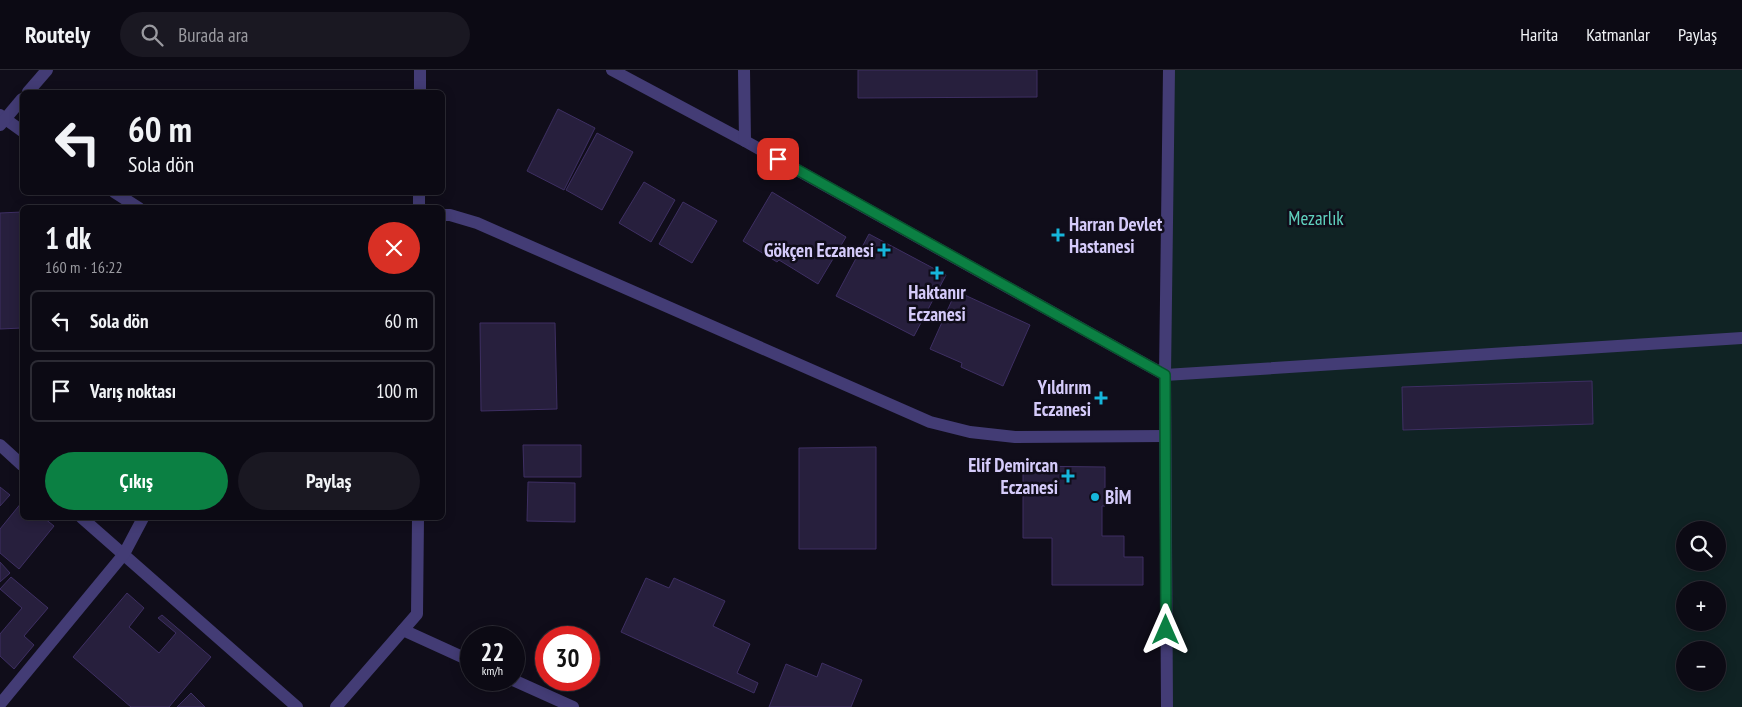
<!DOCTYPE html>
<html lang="tr">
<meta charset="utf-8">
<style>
body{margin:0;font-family:"PT Sans Narrow",sans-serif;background:#1a1822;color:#f1f3f6;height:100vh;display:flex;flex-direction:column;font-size:19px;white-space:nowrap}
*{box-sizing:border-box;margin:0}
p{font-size:16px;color:#9a9aa0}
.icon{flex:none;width:28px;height:28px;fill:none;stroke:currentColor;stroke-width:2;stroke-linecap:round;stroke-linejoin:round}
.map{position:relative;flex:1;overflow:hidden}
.panel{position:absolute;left:20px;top:135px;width:425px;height:315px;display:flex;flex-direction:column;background:#0c0a14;border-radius:8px;box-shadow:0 2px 12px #0003,0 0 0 1px #2c2b34}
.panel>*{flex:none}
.banner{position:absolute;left:20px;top:20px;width:425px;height:105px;border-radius:8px;box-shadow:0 2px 12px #0003,0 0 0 1px #2c2b34;background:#0c0a14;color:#f1f3f6;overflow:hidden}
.buttons{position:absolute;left:1676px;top:451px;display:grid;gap:10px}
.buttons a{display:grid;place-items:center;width:50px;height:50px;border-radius:50%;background:#0c0a14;box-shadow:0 2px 12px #0003,0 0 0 1px #2c2b34;font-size:25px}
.speed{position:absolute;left:460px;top:556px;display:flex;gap:10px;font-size:25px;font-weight:700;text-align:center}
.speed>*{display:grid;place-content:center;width:65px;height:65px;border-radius:50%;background:#0c0a14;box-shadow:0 2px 12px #0003,0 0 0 1px #2c2b34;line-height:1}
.speed small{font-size:12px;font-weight:400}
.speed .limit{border:8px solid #d22;background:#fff;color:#111}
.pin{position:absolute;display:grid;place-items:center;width:42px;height:42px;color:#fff;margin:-21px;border-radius:10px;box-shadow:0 2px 8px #0006}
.me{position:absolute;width:55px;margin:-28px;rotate:0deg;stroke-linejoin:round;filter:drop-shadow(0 0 4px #0008)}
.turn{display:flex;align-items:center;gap:18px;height:105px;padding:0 25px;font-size:22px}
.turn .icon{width:65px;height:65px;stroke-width:2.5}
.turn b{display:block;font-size:35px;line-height:42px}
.round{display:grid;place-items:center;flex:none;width:52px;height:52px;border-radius:26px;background:#1a1822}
.overview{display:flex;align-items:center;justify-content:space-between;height:85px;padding:0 25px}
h1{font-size:30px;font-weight:700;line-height:38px}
.cta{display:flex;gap:10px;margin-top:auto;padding:10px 25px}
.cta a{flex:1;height:58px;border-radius:30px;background:#0b8043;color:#fff;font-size:20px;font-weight:700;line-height:58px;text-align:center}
.cta a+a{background:#1a1822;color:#f1f3f6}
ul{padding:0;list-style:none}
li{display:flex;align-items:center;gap:15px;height:62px;margin:0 10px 8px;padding:0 15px;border:2px solid #2c2b34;border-radius:8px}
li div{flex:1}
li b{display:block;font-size:19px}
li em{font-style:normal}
header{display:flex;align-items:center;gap:30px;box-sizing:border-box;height:70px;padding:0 25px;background:#0c0a14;border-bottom:1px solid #2c2b34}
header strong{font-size:24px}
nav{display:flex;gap:28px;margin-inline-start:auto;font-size:18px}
.search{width:350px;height:45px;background:#1a1822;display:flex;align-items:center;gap:12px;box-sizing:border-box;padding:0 18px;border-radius:28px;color:#9a9aa0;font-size:19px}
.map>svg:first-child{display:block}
.green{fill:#102324;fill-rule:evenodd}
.building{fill:#271f3d;stroke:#3e2f63}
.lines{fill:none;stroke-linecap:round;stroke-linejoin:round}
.street{stroke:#433c75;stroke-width:12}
.route-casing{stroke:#07532c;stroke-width:12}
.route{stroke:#0b8043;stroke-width:9}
.poi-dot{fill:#16b6db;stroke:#100d1a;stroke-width:2}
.labels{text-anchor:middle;stroke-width:5;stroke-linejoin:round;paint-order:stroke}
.park-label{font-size:19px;fill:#60d1be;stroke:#100d1a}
.poi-label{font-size:19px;font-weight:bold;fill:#d5cbfa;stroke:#100d1a;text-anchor:end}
</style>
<header>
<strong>Routely</strong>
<div class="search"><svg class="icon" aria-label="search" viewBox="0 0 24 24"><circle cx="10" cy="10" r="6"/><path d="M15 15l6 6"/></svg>Burada ara</div>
<nav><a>Harita</a><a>Katmanlar</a><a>Paylaş</a></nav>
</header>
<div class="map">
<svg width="1742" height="637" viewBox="0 0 1742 637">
<rect width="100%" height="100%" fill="#100d1a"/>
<path class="green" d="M1169 0H1742V637H1167ZM1685 460H1718V492H1685ZM1685 520H1718V552H1685ZM1685 580H1718V612H1685Z"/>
<g class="building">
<path d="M858 0H1037V27L858 28Z"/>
<path d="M558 39 595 58 564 120 527 101Z"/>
<path d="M597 63 633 82 602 140 566 120Z"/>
<path d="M644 112 675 130 651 172 619 153Z"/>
<path d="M772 122 846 167 818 214 779 190 777 192 743 171Z"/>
<path d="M683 132 717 151 692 193 659 174Z"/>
<path d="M22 142V258L0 259V143Z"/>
<path d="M869 164 946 205 914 266 836 226Z"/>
<path d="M956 221 1030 255 1003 316 961 297 962 293 930 279Z"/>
<path d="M480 253H555L557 339 481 341Z"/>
<path d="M1592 311 1593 354 1403 360 1402 317Z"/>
<path d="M523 375H581V407H524Z"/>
<path d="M876 377V479H799V378Z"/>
<path d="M1023 396 1105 397V436H1102V466H1124V487H1143V515H1052V468H1023Z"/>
<path d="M528 412 575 413V452L527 451Z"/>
<path d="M0 417 10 425 0 436Z"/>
<path d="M22 432V448H44L54 456 19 499 0 483V459Z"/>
<path d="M0 492 10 503 0 512Z"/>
<path d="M11 507 48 538 24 566 34 575 14 599 0 586V564L22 538 0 519Z"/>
<path d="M646 508 669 518 674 508 725 531 713 556 750 574 737 603 758 613 754 623 621 562Z"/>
<path d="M127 523 144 538 129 557 159 583 176 563 158 548 162 545 211 587 169 637H131L73 587Z"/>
<path d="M822 593 862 610 851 637H769L786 594 817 607Z"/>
<path d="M191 623 205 637H177Z"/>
</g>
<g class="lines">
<g class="street">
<path d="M612 0 745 71 1165 305 1742 268"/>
<path d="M744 0 745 71"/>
<path d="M28 22 47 0"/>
<path d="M420 22V0"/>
<path d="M0 45 22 61"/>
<path d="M0 55 22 29"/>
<path d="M114 122 139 138"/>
<path d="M419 138V122"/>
<path d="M442 145H450L477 153 930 352 970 362 1015 367 1165 366"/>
<path d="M0 375 22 395"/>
<path d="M82 448 297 637"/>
<path d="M403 560 471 591"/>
<path d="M513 610 573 637"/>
<path d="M1 633 124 484 143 448"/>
<path d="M336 637 417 544 418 448"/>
<path d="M1167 637 1165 305 1169 0"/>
</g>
</g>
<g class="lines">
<g class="route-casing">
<path id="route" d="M778 89 1165 305 1166 560"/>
</g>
<use href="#route" class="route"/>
</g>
<g class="poi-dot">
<path d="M1055.5 157.5h5v5h5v5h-5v5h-5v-5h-5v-5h5z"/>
<path d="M881.5 172.5h5v5h5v5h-5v5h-5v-5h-5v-5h5z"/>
<path d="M934.5 195.5h5v5h5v5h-5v5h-5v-5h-5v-5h5z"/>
<path d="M1098.5 320.5h5v5h5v5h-5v5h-5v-5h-5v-5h5z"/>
<path d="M1065.5 398.5h5v5h5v5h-5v5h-5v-5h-5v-5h5z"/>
<circle cx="1095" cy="427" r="5"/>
</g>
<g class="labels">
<g class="park-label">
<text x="1316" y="155">Mezarlık</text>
</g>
<g class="poi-label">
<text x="1069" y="161" text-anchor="start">Harran Devlet<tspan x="1069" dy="22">Hastanesi</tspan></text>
<text x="874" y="187">Gökçen Eczanesi</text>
<text x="937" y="229" text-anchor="middle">Haktanır<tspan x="937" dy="22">Eczanesi</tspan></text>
<text x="1091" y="324">Yıldırım<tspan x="1091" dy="22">Eczanesi</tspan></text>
<text x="1058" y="402">Elif Demircan<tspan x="1058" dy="22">Eczanesi</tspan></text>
<text x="1105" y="434" text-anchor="start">BİM</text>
</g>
</g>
</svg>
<div class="buttons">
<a><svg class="icon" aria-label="search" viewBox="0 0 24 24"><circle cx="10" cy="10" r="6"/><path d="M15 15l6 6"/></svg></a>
<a>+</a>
<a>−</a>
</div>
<div class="speed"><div>22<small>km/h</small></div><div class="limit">30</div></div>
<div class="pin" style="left:778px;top:89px;background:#d93025"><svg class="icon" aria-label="arrive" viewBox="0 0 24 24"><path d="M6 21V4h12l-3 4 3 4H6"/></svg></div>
<svg class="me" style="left:1166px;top:560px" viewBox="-20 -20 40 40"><path d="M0-17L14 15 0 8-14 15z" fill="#0b8043" stroke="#fff" stroke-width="4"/></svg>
<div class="banner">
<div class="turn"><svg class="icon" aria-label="left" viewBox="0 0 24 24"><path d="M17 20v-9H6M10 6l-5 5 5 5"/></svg><div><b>60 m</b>Sola dön</div></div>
</div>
<section class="panel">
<div class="overview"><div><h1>1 dk</h1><p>160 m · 16:22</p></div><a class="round" style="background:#d93025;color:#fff"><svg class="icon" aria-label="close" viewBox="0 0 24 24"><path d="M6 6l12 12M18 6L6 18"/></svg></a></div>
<ul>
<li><svg class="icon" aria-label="left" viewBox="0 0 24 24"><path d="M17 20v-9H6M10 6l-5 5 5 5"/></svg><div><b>Sola dön</b></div><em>60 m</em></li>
<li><svg class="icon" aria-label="arrive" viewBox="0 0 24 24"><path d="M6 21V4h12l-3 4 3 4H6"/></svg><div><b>Varış noktası</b></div><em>100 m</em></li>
</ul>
<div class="cta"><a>Çıkış</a><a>Paylaş</a></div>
</section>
</div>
